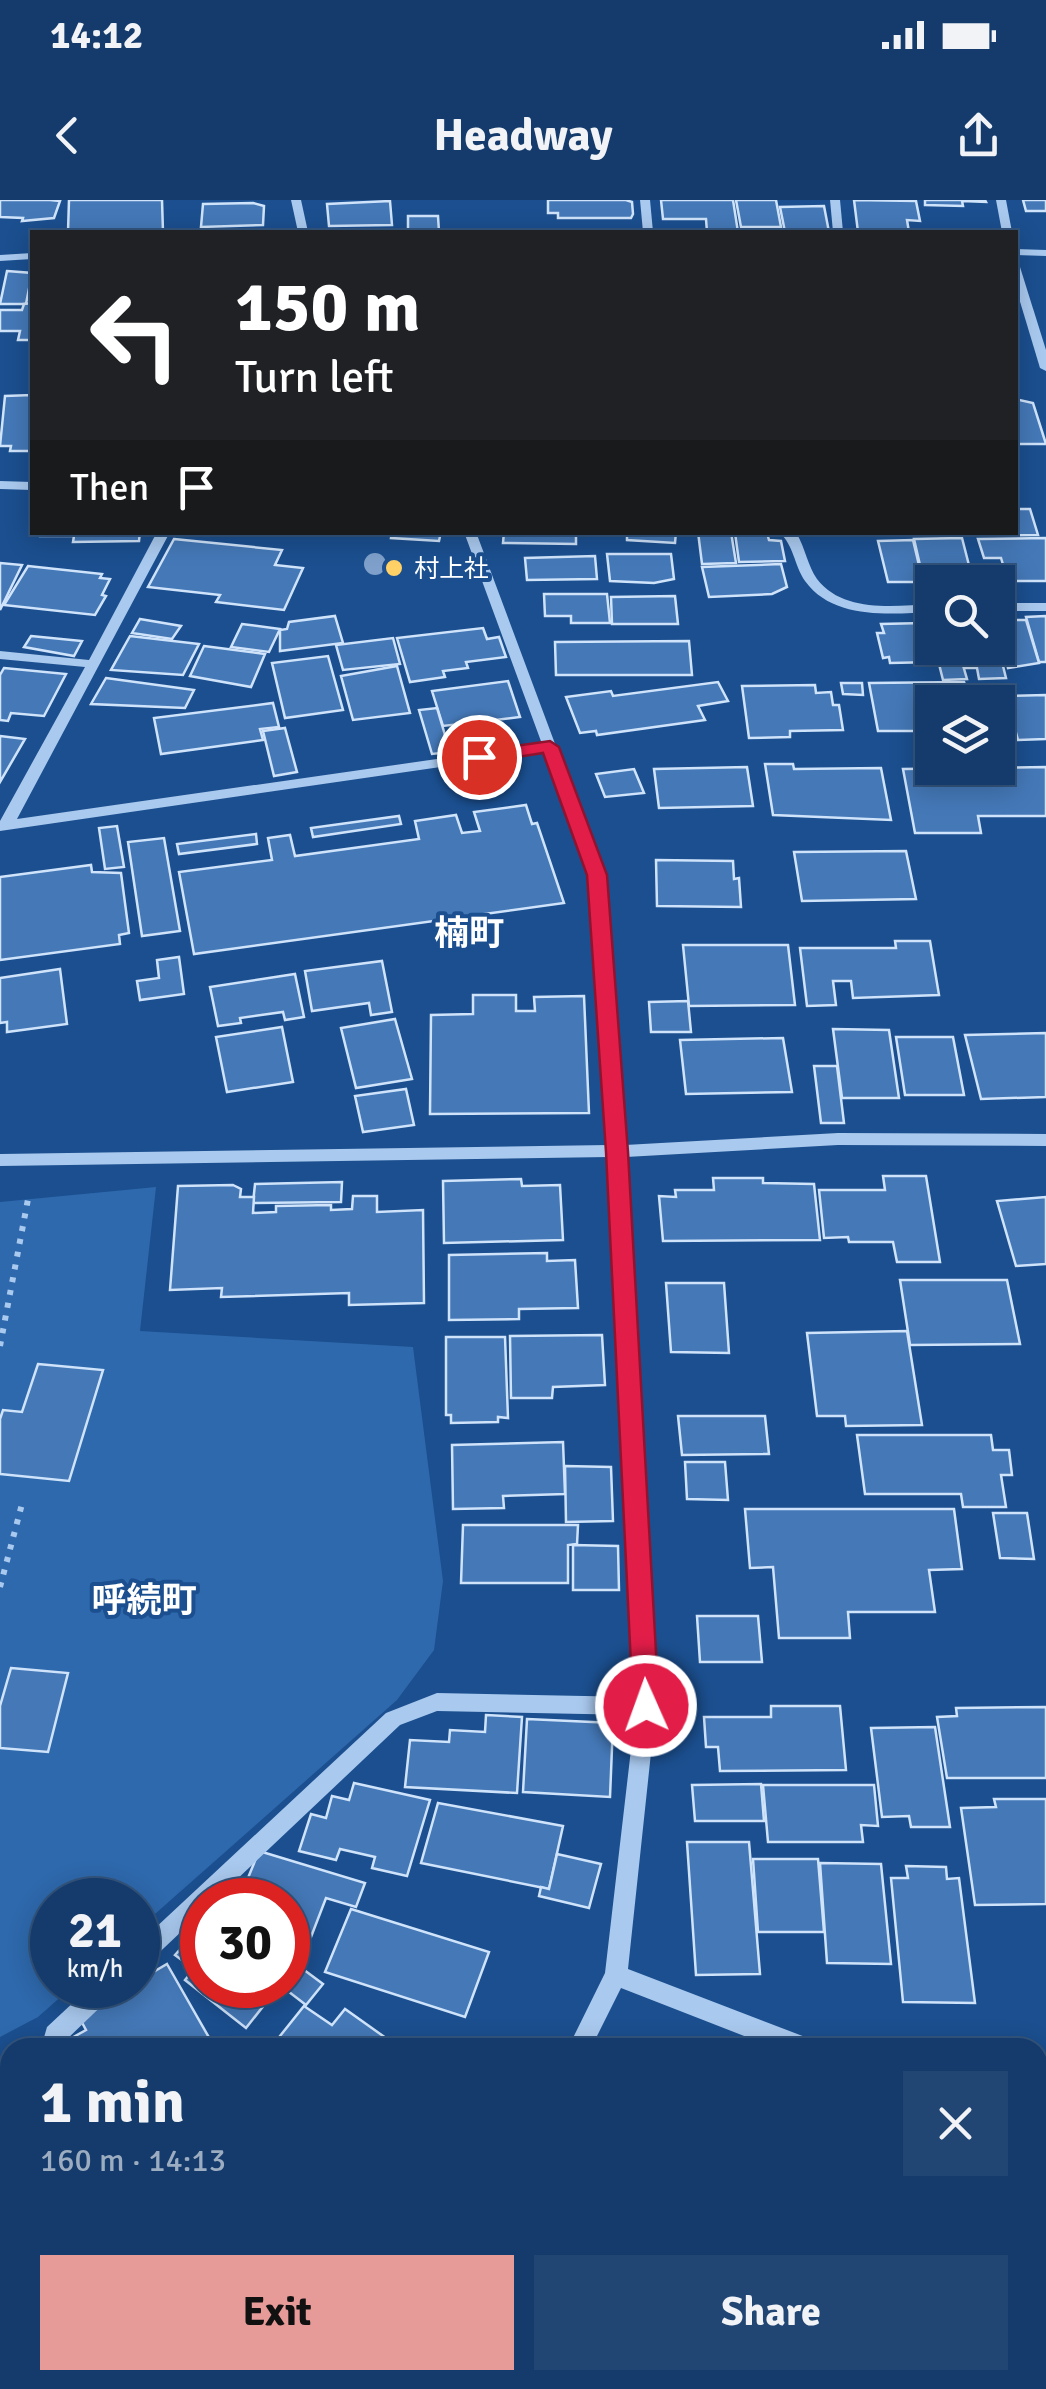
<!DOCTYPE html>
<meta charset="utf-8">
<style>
body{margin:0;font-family:Signika,"Noto Sans JP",sans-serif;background:#214673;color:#f1f3f6;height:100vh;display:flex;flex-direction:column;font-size:38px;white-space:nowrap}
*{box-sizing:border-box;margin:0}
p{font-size:32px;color:#9dadc1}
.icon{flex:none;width:55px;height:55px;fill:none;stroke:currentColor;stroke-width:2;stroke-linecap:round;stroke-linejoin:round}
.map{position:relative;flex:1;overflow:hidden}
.drawer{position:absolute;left:0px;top:1838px;width:1048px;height:352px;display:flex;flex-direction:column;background:#143b6b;border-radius:30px 30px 0 0;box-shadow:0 5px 25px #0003,0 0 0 2px #33557e}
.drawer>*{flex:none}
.guide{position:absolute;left:30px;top:30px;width:988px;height:305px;border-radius:0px;box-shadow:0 5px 25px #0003,0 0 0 2px #33557e;background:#202124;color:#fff;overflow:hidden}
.controls{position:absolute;left:915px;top:365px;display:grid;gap:20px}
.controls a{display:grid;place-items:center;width:100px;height:100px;border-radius:0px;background:#143b6b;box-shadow:0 5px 25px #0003,0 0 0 2px #33557e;font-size:50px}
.speed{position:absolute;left:30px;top:1678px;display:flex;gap:20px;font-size:50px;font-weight:700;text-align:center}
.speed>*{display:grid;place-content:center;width:130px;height:130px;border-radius:50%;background:#143b6b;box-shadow:0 5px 25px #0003,0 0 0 2px #33557e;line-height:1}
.speed small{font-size:25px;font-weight:400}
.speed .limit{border:15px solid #d22;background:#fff;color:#111}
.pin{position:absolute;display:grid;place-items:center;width:85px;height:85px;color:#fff;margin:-42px;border:5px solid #fff;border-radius:50%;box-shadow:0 2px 10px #0007}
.me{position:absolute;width:110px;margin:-55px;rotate:358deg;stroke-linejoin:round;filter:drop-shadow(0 0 8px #0008)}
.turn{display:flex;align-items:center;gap:35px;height:210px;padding:0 40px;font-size:45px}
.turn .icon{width:130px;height:130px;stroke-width:2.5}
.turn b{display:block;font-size:70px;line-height:85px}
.then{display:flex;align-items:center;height:95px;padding:0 40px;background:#0003;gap:20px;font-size:38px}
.round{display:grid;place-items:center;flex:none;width:105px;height:105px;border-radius:0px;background:#214673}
.head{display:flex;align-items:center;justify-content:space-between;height:170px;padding:0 40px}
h1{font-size:60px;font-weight:800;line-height:75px}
.primary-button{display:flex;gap:20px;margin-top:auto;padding:20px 40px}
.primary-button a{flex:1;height:115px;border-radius:0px;background:#e69b98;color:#111;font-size:40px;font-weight:800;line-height:115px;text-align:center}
.primary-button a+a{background:#214673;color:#f1f3f6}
.status{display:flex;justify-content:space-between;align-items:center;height:70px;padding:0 50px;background:#143b6b;direction:ltr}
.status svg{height:28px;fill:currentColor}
header{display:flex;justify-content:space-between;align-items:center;height:130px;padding:0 40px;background:#143b6b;font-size:45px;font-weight:800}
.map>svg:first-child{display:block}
.green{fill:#2e69ad}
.building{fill:#4478b7;stroke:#cfe3fa;stroke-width:2.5}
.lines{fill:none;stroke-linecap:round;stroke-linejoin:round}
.path{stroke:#a9c9ee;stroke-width:6;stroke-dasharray:5 8;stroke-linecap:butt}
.minor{fill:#a9c9ee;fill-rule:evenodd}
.tree{fill:#7ea0ca}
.route{fill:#e11d48;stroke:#92132f;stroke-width:2.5}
.poi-dot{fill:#ffd166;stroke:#1b4f8f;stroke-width:4}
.labels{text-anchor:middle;stroke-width:8;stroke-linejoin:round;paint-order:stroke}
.far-poi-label{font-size:25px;fill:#fff;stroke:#1b4f8f;text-anchor:start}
.quarter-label{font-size:35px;font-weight:bold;fill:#fff;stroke:#1b4f8f}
</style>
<div class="status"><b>14:12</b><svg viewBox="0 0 49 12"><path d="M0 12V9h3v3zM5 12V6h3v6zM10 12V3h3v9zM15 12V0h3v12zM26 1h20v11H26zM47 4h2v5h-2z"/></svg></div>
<header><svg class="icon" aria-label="back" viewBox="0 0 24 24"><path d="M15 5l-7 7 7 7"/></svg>Headway<svg class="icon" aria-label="share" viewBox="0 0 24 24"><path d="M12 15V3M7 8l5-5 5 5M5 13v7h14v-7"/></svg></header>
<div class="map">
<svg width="1046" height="2189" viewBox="0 0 1046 2189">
<rect width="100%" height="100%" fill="#1b4f8f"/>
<path class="green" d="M156 987 140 1131 413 1147 443 1381 434 1450 397 1500 138 1729V1700H52V1785H74L38 1817 0 1837V1002Z"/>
<g class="building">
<path d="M0 0H50L60 1 54 18 22 21 23 18 0 17Z"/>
<path d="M69 0H162L163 32H68Z"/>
<path d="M548 0H626L632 2 633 14 631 18H558V13H548Z"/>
<path d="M661 0H733L738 32H707L706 19H663Z"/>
<path d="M736 0H776L781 27H741Z"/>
<path d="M854 0 916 1 920 21 907 20 909 32H858Z"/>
<path d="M925 0H985L986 2 962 1 963 6 925 5Z"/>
<path d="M1023 0H1046V11H1026Z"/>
<path d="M390 1 392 25 329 26 327 4Z"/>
<path d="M253 3 264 6 263 25 201 27 203 4Z"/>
<path d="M824 6 829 32H785L780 7Z"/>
<path d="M408 16H438L439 32H408Z"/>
<path d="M7 71 32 73 26 104H0Z"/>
<path d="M32 103V140H18L20 131H0V110H22L24 104Z"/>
<path d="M32 195V251H10L11 246H0L5 196Z"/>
<path d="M1015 199 1033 203 1046 244H1015Z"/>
<path d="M1015 309H1030L1038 335 940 336 939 332H1015Z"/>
<path d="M40 332H140L139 341 73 342 74 336H40Z"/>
<path d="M392 332H441L439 341 391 338Z"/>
<path d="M504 332H576V344L503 343Z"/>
<path d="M676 332 675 343 627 340V335L604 334Z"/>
<path d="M698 332H731L736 363 702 364Z"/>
<path d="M735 333H767L769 340 781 341 785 361 739 362Z"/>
<path d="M962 338 972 377H961L962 382H932V387H925L914 339Z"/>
<path d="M1046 338V381H1008L1001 358H984L978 339Z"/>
<path d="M174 339 282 350 275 365 303 368 284 410 216 402 220 395 148 387Z"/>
<path d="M913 340 923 382H888L878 341Z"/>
<path d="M607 354H671L674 379 654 383 610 381Z"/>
<path d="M595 356 597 379 527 380 525 358Z"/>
<path d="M0 363 22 365 0 410Z"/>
<path d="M781 364 787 387 772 394 709 397 702 367Z"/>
<path d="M28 366 102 374 100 378 110 379 102 395 106 396 95 415 4 405Z"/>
<path d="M544 394H607L610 423H571V416H545Z"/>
<path d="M675 396 678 424H612L611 397Z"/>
<path d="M335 416 343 443 280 451V430L287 429 289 422Z"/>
<path d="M1046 416V462H1039L1026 417Z"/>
<path d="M140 419 181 426 172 439 132 433Z"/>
<path d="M998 420H1026L1039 463 1008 468Z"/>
<path d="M924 423 935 462 890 463 889 457 883 458 877 433H884L881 424Z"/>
<path d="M242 424 280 429 269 452 231 447Z"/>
<path d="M483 428 487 439 499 437 506 457 466 462 468 468 443 471 445 477 410 482 397 438Z"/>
<path d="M31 436 82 441 74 456 24 447Z"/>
<path d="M130 436 199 444 183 475 111 470Z"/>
<path d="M393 438 400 464 343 470 336 445Z"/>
<path d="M689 441 692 475H556L555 442Z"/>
<path d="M204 446 265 454 251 487 190 476Z"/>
<path d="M998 446 1006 478 979 479 977 468H964L961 455H973L971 448Z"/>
<path d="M935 448H969L971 455H960L967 479 943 480Z"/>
<path d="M328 456 343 510 285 518 272 463Z"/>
<path d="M397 466 410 513 353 520 341 476Z"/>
<path d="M4 468 66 474 44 516 11 513 8 521 0 520V475Z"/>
<path d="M106 478 194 490 185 508 91 504Z"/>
<path d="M508 481 520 517 443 526 432 491Z"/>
<path d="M718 482 728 501 698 506 705 520 597 535 596 531 580 533 566 497 611 491 613 496Z"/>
<path d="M964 482 965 485H985L990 502H932V531H878L869 483Z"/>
<path d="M841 483H862L863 495 843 494Z"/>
<path d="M815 485 816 493 831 492 833 505H839L843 530 790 531V537L749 538 742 486Z"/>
<path d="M1046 495V539L1018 540 1006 496Z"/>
<path d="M273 503 279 527 260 529 263 540 161 554 154 518Z"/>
<path d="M437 508 450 552 432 554 419 510Z"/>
<path d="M285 528 297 572 274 576 263 531Z"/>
<path d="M0 536 25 539 0 582Z"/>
<path d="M765 564H793L794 569 881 568 891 620 773 615Z"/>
<path d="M747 567 753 606 659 608 654 569Z"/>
<path d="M1046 567V616H978L981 633H915L903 569Z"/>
<path d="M634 569 644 593 605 597 596 574Z"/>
<path d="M526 605 532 624 537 623 564 703 194 754 179 672 272 660 268 638 290 635 295 656 419 639 415 621 456 615 462 633 480 631 474 612Z"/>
<path d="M399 616 401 624 313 637 311 628Z"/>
<path d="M117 626 124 667 105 669 99 628Z"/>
<path d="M256 634 257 644 179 654 177 644Z"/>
<path d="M164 638 180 731 142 736 128 642Z"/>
<path d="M906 651 916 699 802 701 794 652Z"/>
<path d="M656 660 733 661 734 679 739 678 741 707 657 706Z"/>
<path d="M91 665 92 672 121 673 129 733 119 735 120 744 0 760V677Z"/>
<path d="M895 741H930L939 795 853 798 851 781H833L836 805 807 806 800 748H896Z"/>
<path d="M683 745H788L795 805 689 806Z"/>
<path d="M179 757 184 794 140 800 137 781 159 778 157 760Z"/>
<path d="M382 761 392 812 371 815 369 803 312 811 305 771Z"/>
<path d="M60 769 67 824 7 832V822L0 823V778Z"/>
<path d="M295 774 304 817 285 820 283 812 240 818 241 823 218 826 210 787Z"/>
<path d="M473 795H516V811H535L534 797 584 796 589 913 430 914 431 815 473 814Z"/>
<path d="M688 801 691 832H651L649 802Z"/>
<path d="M395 819 412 879 356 888 341 828Z"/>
<path d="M282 827 293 882 227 892 216 837Z"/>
<path d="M833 829 889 830 899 898H842Z"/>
<path d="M1046 833V897L981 899 965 835Z"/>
<path d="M896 837H953L964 895H905Z"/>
<path d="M783 838 792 892 686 894 680 840Z"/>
<path d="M814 866H837L844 923H821Z"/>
<path d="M406 889 414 925 363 932 355 896Z"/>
<path d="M883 976H926L940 1062H897L893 1042H849L848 1037 824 1038 819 990H885Z"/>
<path d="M713 978H763V983L814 984 820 1040 663 1041 659 996 676 997 675 990H714Z"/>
<path d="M521 979 522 986 560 985 563 1040 444 1043 443 981Z"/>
<path d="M342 982 341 1002 253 1003 255 984Z"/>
<path d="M233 985 241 989 240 997H254L253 1013 276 1012V1006L331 1005V1010L352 1009 353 996H377V1012L423 1010 424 1103 349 1105V1093L221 1097 222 1088 170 1090 178 986Z"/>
<path d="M1046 997V1064L1016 1066 997 1001Z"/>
<path d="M547 1053V1061L575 1060 578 1108 519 1109V1119L449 1120V1055Z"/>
<path d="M900 1080H1007L1020 1144 910 1145Z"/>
<path d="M666 1083H724L729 1153 671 1152Z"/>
<path d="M907 1131 922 1225 846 1226 845 1216H817L807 1133Z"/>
<path d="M602 1135 605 1185 553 1187 552 1198H511L510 1136Z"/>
<path d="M446 1137H505L508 1218 498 1217V1222L451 1223V1215H446Z"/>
<path d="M38 1164 103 1170 69 1281 0 1274V1219L3 1210 22 1212Z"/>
<path d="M678 1216H765L769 1254 682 1255Z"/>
<path d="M857 1235H991L993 1250H1009L1012 1275H1001L1006 1307H963L961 1294H865Z"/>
<path d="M563 1242 565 1294 503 1296 504 1308 453 1309 452 1245Z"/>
<path d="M685 1262H725L728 1300 687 1299Z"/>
<path d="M565 1266 611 1267 613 1321 566 1322Z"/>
<path d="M745 1309H954L962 1369 929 1370 935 1412H848L850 1438H779L773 1367 750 1368Z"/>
<path d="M993 1313H1027L1034 1359 1000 1358Z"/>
<path d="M463 1325H578L577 1344 568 1345V1383H461Z"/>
<path d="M573 1345 618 1346 619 1390H573Z"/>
<path d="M697 1416H758L762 1462H700Z"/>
<path d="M11 1468 68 1473 48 1552 0 1548V1506Z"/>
<path d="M771 1506H840L846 1570 720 1571 718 1547H706L704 1517H771Z"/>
<path d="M1046 1507V1578H947L937 1517 957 1516 956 1508Z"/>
<path d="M486 1515 522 1517 517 1593 405 1587 410 1540 449 1542 450 1530 485 1532Z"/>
<path d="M527 1519 613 1523 610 1597 523 1592Z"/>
<path d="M935 1527 950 1627H911L909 1616 882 1617 871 1528Z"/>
<path d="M354 1583 430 1600 407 1676 372 1668 375 1657 340 1649 336 1660 299 1651 311 1614 326 1618 332 1596 349 1600Z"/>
<path d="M761 1584 764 1621H695L692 1585Z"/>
<path d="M763 1585H874L878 1626 861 1625 863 1642H768Z"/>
<path d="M994 1599H1046V1704L975 1705 961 1608 996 1607Z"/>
<path d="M438 1603 563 1626 549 1689 421 1663Z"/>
<path d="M687 1642H749L760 1774 696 1775Z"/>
<path d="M259 1651 365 1683 356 1707 326 1698 311 1737 288 1730V1700H239Z"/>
<path d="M557 1654 601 1664 589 1708 539 1696 541 1687 549 1689Z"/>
<path d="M753 1659H818L824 1732H758Z"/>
<path d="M820 1663 881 1664 891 1764 827 1763Z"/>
<path d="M906 1666 946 1667 947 1679 959 1678 975 1803 903 1802 891 1678H908Z"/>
<path d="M351 1709 489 1752 465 1817 325 1772Z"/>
<path d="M202 1725V1785H288V1758L323 1784 306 1805 280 1785 246 1828 185 1780 194 1769 175 1755Z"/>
<path d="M167 1764 215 1848H63L61 1844 86 1830 78 1815 130 1785H138V1781Z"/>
<path d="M304 1806 332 1825 345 1809 400 1848H296L280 1836Z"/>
<path d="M1038 2098 1046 2099V2189H866V2180H1038Z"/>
<path d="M106 2180H287L278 2189H107Z"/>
<path d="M514 2180H535L545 2189H507Z"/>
<path d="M601 2180H682L681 2189H600Z"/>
<path d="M690 2180H770V2189H689Z"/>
<path d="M776 2180H857V2189H775Z"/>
</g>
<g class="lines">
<g class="path">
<path d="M0 1146 29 994"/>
<path d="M0 1387 22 1304"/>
</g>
<g class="minor">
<path d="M291 0H301L308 32H298Z"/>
<path d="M640 0H650L653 32H643Z"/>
<path d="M830 0H840L843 32H833Z"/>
<path d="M996 0H1006L1012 32H1002Z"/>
<path d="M1015 49 1046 50V56L1015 55Z"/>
<path d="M32 53V59L0 61V55Z"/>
<path d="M1015 64 1020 67 1046 150V171L1040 168 1015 85Z"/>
<path d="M0 281 32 282V290L0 289Z"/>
<path d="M157 332H170L17 619 542 544 464 332H476L604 675 625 945 838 933 1046 934V946L838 945 626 957 656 1506 628 1769 813 1840 816 1848H775L621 1788 591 1848H568L605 1773 635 1515 437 1511 400 1525 215 1700H202V1712L146 1765 138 1768V1744L386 1513 437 1493 635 1497 609 957 0 966V954L608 945 590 675 544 552 0 631V621L85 467 0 459V451L89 460Z"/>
<path d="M779 332 797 334C805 348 808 366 817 379 843 413 894 406 932 404V412C890 414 833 420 805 381 794 365 794 345 779 332Z"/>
<rect x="998" y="403" width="48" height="8"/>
<path d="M92 1785H119L116 1792 65 1841 63 1848H41L47 1827Z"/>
<rect x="1038" y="1877" width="8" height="22"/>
<path d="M59 2180H83L84 2189H60Z"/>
<path d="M360 2180H387L383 2189H356Z"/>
</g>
</g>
<circle class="tree" cx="375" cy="364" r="11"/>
<path class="route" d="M550 541 559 547 607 675 628 952 659 1506 655 1514 646 1518 637 1514 633 1506 606 952 587 675 543 553 479 563 470 557 479 551Z"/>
<circle class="poi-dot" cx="394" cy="368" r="10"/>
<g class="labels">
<g class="far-poi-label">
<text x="414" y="377">村上社</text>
</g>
<g class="quarter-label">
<text x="469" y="745">楠町</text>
<text x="144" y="1412">呼続町</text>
</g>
</g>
</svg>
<div class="controls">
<a><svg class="icon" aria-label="search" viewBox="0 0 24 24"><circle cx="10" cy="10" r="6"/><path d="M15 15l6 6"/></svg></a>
<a><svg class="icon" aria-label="layers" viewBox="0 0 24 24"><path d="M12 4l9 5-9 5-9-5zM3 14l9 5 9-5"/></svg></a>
</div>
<div class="speed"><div>21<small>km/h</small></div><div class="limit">30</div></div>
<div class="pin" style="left:479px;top:557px;background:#d93025"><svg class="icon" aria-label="arrive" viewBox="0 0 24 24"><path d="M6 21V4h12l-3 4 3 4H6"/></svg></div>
<svg class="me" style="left:646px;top:1506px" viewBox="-20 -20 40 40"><circle r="17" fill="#e11d48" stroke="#fff" stroke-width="3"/><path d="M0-11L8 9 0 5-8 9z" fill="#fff"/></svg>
<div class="guide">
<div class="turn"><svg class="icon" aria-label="left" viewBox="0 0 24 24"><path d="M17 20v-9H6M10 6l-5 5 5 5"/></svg><div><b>150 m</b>Turn left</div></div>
<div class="then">Then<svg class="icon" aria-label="arrive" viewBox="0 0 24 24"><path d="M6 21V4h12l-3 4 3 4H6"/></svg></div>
</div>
<section class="drawer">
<div class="head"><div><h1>1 min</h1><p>160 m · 14:13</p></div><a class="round"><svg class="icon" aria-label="close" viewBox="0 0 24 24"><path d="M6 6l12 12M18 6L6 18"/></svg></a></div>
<div class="primary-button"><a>Exit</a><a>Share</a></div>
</section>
</div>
